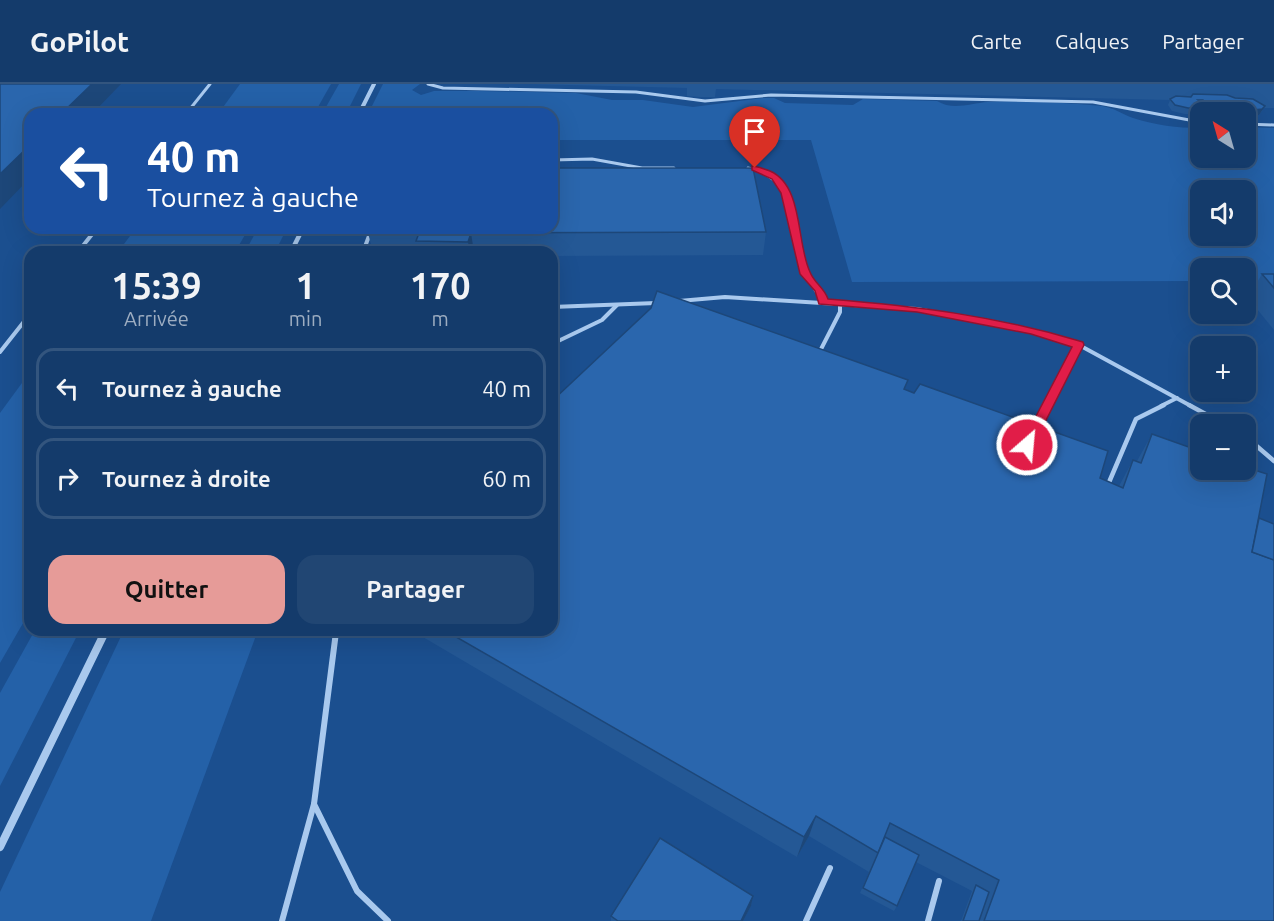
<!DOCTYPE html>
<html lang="fr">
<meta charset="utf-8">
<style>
body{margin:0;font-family:Ubuntu,sans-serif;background:#214673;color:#f1f3f6;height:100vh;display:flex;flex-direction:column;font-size:22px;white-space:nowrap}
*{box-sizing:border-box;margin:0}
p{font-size:20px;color:#9dadc1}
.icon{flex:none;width:33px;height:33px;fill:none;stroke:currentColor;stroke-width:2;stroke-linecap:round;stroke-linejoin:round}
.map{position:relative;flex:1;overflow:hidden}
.details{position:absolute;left:24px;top:162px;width:534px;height:390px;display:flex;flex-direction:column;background:#143b6b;border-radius:18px;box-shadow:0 6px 24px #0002,0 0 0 2px #33557e}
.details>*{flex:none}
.banner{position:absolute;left:24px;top:24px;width:534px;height:126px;border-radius:18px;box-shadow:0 6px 24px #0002,0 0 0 2px #33557e;background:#1a4fa0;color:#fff;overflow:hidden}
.needle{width:39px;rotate:323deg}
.fabs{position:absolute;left:1190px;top:18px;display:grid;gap:12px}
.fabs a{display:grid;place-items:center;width:66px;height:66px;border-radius:12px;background:#143b6b;box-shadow:0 6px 24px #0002,0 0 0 2px #33557e;font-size:30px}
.pin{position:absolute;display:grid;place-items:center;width:51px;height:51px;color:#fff;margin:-62px -26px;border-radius:50% 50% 50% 0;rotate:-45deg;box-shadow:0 0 6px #0007}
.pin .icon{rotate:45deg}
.me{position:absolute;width:66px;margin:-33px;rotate:27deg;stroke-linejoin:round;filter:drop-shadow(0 0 4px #0008)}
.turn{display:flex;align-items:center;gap:21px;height:126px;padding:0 24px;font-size:27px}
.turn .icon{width:78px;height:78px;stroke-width:2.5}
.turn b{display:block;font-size:42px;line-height:51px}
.eta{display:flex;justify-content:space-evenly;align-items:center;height:102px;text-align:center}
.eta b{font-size:36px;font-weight:700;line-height:42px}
.action{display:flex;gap:12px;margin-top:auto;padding:12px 24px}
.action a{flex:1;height:69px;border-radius:18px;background:#e69b98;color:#111;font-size:24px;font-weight:700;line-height:69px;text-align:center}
.action a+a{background:#214673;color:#f1f3f6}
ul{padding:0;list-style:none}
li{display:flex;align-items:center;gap:18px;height:81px;margin:0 12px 9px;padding:0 12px;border:3px solid #33557e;border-radius:18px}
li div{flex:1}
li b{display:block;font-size:22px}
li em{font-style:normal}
header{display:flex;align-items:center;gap:36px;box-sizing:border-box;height:84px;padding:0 30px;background:#143b6b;border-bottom:2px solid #33557e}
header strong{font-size:28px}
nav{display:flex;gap:33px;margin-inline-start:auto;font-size:21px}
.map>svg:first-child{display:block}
.green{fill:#2461a8;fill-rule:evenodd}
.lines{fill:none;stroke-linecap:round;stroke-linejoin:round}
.service-far3{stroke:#a9c9ee;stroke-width:3}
.service-far2{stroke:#a9c9ee;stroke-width:4}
.service-far1{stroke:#a9c9ee;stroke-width:4.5}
.service{stroke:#a9c9ee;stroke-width:6}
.minor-far3{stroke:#a9c9ee;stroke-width:4}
.minor-far2{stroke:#a9c9ee;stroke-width:4.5}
.minor-far1{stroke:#a9c9ee;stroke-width:6}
.minor{stroke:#a9c9ee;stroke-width:8}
.wall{fill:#245895}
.shaded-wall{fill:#1d4779}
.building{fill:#2a66ad;stroke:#1d4779;stroke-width:1.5}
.route{fill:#e11d48;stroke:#92132f;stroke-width:1.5}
</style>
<header>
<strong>GoPilot</strong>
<nav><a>Carte</a><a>Calques</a><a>Partager</a></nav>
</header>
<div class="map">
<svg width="1274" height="837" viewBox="0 0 1274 837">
<rect width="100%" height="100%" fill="#1b4f8f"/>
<g class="green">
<path d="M240 0H331L314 30H218Z"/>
<path d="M339 0H361L346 30H322Z"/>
<path d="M383 0H420L412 6 421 11 434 7H478L576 9 612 16H643L693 23 763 14H774L785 19 853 21 863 15 937 17C953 27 971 19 988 18 1025 16 1065 19 1102 22 1114 24 1122 30 1133 34 1155 41 1177 44 1200 44V74H1245V43L1274 44V197H1245V184H1200V197L852 198 811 56H552V30H368ZM1200 106H1245V152H1200Z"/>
<path d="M136 144H249L235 168H118Z"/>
<path d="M258 144H287L275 168H245Z"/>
<path d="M30 288V527L0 579V329Z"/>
<path d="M35 546H80L0 702V609Z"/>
<path d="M124 546H258L151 837H0V808Z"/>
</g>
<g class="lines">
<g class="service-far3">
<path d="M428 0 443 4 636 8 705 17 771 11 1093 18 1200 38"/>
<path d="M186 30 210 0"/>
<path d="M1245 40 1274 41"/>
<path d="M552 76 592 75 642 84H674"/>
<path d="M748 84C781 91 789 112 795 143"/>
</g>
<g class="service-far2">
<path d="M795 141 806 190 823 218"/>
<path d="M78 168 97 144"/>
<path d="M363 168 372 144"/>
<path d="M679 217 725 213 917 225 1033 247 1079 261 1191 322"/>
<path d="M552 223 656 219"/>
<path d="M552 260 602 236 617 221"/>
<path d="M0 268 30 230"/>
<path d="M818 271 840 228V219"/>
<path d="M1047 322 1079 261"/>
<path d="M1161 322 1177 314"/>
</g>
<g class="service-far1">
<path d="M1189 321 1224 340"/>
<path d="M1034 346 1047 321"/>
<path d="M1245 352 1274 377"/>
<path d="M1107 403 1136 335 1164 321"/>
<path d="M336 550V546"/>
</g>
<g class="service">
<path d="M336 548 314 720 357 807 388 837"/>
<path d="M282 837 314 720"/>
<path d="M806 837 830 784"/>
<path d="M928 837 939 797"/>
</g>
<path class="minor-far3" d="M359 30 374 0"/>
<path class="minor-far2" d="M291 168 303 144"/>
<path class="minor-far1" d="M104 550 106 546"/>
<path class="minor" d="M0 763 105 548"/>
</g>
<g class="wall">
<path d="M528 0H1274V24H1264L1259 31 1251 32 1245 31V28H1234L1231 25 1229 28 1204 27 1200 23 1197 30H1185L1172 27 1168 21 1170 16 716 5 715 13H700L687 12V4Z"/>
<path d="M766 148 763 171 552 172V168H373L368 149Z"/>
<path d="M1262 190H1274V246L1248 214Z"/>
<path d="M906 305 1100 394 1119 402 1133 376 1137 377 1152 350 1259 434 1274 837H961L972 807 916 778 897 822 894 827 860 809 869 788 809 752 797 773 411 546H552Z"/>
<path d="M753 812 751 822 743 837H611V832Z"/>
</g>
<g class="shaded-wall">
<path d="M92 0H121L92 30H61Z"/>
<path d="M1265 22 1259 31 1251 32 1254 26Z"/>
<path d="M30 61V94L0 125V90Z"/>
<path d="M471 149 474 168H470L468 158Z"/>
<path d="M816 732 809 752 797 773 804 753Z"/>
<path d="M753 812 751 822 743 837H741Z"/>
</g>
<g class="building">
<path d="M0 0H92L61 30H30V61L0 90Z"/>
<path d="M1193 10 1227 11 1235 14 1253 15 1265 22 1262 25 1254 26 1237 22 1232 17H1227L1232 22 1207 21 1203 16H1198L1202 19 1199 24H1188L1175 21 1170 15 1176 12 1191 13Z"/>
<path d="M552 84H753L766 148 471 149 468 158 416 157 419 149H368L370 144H552Z"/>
<path d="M1262 190H1274V204Z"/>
<path d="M657 207 908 296 904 305 914 309 920 300 1108 367 1100 394 1123 404 1133 376 1141 379 1152 350 1200 367V386H1245V383L1267 390 1252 468 1274 476V837H984L999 796 890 739 878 769 816 732 804 753 444 546H552V317L651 224Z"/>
<path d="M1259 434 1274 440V476L1252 468Z"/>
<path d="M885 753 919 771 897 822 863 804Z"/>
<path d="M660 754 753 812 741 837H618L611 832Z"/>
<path d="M976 801 989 808 979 837H963Z"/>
</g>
<path class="route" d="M752 82C758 82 763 85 770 87 804 102 796 159 810 188 814 199 824 203 828 215 916 222 997 232 1083 258L1084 261 1032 364 1027 365 1021 361 1072 263 1031 250 917 228 819 220 815 207 800 190 781 109 772 95 752 86Z"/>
</svg>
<div class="fabs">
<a><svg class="needle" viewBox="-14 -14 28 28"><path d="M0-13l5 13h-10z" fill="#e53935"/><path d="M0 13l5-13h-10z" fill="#9dadc1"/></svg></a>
<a><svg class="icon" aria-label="sound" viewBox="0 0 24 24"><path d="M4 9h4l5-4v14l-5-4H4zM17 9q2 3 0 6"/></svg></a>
<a><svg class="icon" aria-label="search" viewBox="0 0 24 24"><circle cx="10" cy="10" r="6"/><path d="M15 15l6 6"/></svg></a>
<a>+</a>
<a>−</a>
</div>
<div class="pin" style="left:755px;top:84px;background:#d93025"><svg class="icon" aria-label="arrive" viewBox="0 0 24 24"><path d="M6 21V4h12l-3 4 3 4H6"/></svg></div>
<svg class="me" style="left:1027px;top:361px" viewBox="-20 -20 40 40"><circle r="17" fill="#e11d48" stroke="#fff" stroke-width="3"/><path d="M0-11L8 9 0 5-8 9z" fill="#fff"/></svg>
<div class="banner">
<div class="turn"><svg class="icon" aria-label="left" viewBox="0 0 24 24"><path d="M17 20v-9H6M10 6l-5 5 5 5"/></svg><div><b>40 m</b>Tournez à gauche</div></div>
</div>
<section class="details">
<div class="eta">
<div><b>15:39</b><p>Arrivée</p></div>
<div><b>1</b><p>min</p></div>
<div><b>170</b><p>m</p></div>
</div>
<ul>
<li><svg class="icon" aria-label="left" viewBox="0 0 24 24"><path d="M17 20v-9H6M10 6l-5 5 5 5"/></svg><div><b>Tournez à gauche</b></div><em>40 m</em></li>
<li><svg class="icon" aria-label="right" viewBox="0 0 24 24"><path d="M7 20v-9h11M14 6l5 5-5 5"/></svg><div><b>Tournez à droite</b></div><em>60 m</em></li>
</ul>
<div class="action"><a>Quitter</a><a>Partager</a></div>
</section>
</div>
